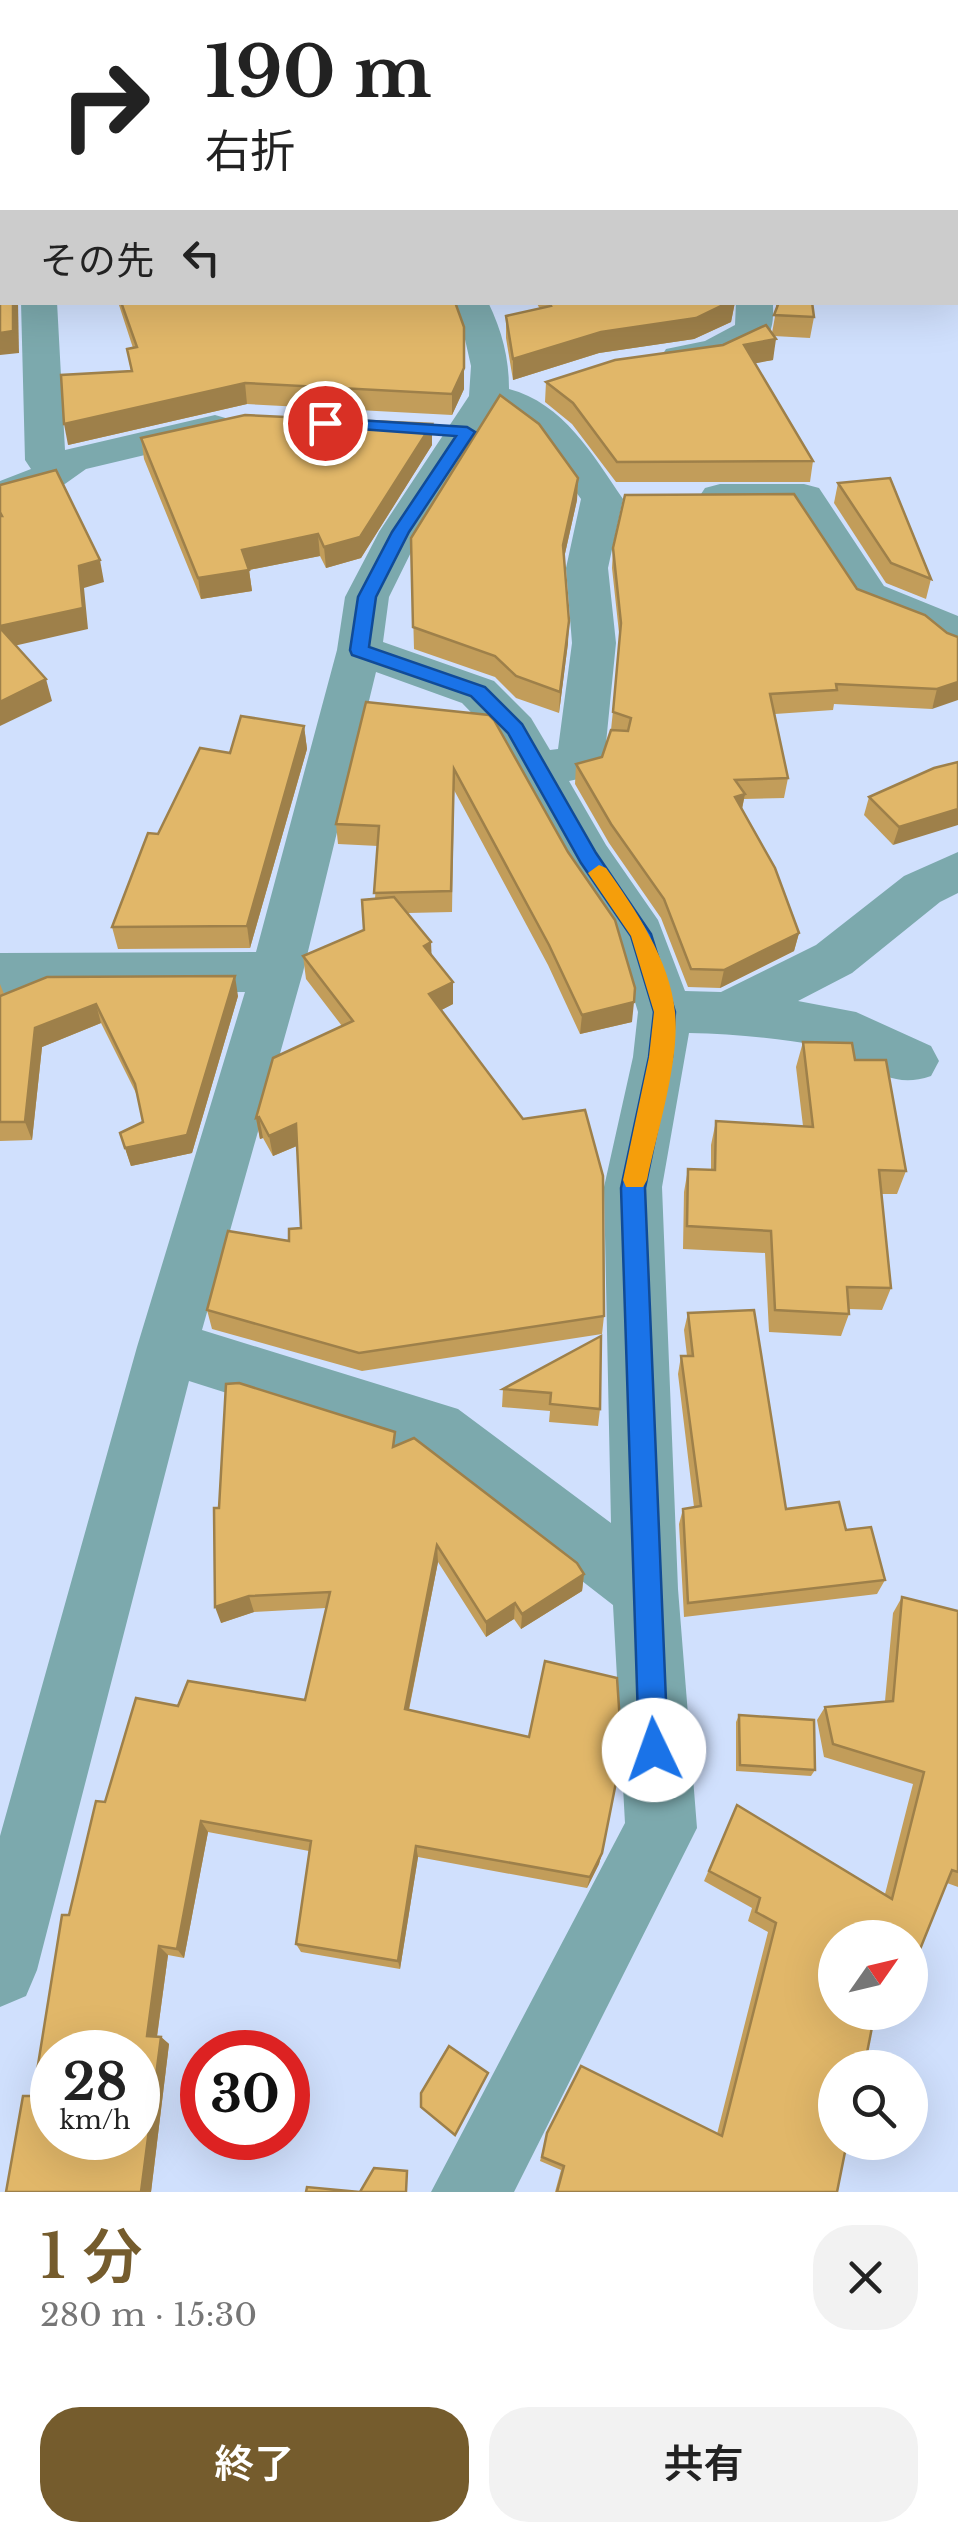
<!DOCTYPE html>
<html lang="ja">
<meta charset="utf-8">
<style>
body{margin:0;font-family:"Libre Baskerville","Noto Sans JP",serif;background:#f2f2f2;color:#222;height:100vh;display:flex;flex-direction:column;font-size:38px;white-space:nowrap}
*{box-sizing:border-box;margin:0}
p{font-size:32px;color:#767676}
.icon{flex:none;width:55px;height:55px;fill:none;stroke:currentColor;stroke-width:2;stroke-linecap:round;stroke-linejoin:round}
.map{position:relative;height:2192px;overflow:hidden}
.details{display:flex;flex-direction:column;background:#fff;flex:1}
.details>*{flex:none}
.guide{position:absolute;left:0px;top:0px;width:960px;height:305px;box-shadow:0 10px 40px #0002;background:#fff;color:#222;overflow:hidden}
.needle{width:65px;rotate:56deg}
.tools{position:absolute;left:818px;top:1920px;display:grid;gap:20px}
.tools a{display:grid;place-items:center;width:110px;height:110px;border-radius:50%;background:#fff;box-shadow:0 10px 40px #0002;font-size:50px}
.speed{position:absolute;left:30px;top:2030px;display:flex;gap:20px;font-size:50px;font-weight:700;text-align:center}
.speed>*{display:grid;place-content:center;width:130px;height:130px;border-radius:50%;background:#fff;box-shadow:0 10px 40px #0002;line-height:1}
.speed small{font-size:25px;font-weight:400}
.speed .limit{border:15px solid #d22;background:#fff;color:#111}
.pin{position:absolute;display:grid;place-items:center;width:85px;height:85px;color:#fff;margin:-42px;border:5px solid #fff;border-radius:50%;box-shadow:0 2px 10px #0007}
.me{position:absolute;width:110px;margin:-55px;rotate:357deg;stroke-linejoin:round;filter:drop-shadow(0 0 8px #0008)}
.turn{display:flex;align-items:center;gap:35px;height:210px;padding:0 40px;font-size:45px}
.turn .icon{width:130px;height:130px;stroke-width:2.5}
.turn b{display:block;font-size:70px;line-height:85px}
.then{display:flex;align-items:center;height:95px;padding:0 40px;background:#0003;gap:20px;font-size:38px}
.round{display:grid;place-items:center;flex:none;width:105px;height:105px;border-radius:40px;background:#f2f2f2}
.overview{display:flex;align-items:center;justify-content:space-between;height:170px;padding:0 40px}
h1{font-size:60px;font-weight:600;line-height:75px;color:#755c2d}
.button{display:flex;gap:20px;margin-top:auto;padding:20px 40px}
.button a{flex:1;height:115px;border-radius:40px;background:#755c2d;color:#fff;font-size:40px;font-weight:600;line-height:115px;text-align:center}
.button a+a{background:#f2f2f2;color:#222}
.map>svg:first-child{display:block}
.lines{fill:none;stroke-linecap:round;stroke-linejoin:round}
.minor{fill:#7ca9ad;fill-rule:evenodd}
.major{stroke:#2b787d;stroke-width:55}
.wall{fill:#c29d5a}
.shaded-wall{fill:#9e804a}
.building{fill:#e1b769;stroke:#9e804a;stroke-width:2.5;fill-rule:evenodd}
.route{fill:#1a73e8;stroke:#114b97;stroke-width:2.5}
.slow{fill:#f59e0b}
</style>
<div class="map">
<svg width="958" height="2192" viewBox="0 0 958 2192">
<rect width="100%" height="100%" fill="#d0e0fd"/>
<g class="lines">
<g class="minor">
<path d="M21 302H57L65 450 215 415 229 419 235 427 229 435 86 469 55 491 0 507V481L31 469 25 460Z"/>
<path d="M451 302H488C502 331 509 358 509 389 563 403 593 455 623 499L608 568 616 643 604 763 597 775 569 781 606 845 658 920 685 991 721 992 816 945 904 876 958 852V893L940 902 852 973 798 1001 856 1012 931 1046 939 1061 931 1076C882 1093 865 1054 822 1046 779 1038 734 1034 689 1033L662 1187 678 1589 697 1828 514 2192H431L625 1823 613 1605 417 1453 189 1381 37 1970 26 1996 0 2007V1836L137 1347 245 992 0 993V953L256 952 337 650 345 597 379 532 469 396 471 366 462 326ZM499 411 541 443 581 499 566 568 572 643 558 749 550 750 531 718 494 681 383 642 389 597 421 532ZM376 672 462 703 497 739 570 871 616 939 638 1012 633 1057 604 1187 611 1523 458 1409 202 1330 303 972Z"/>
<path d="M736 302H773C773 312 774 325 769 333 751 360 695 372 666 365L661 357 666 349 705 341 735 325Z"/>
<path d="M720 484H804L819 488 884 586 958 616V655L942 650 922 632 854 606 792 510H720L705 506 699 497 705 488Z"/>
</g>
<path class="major" d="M0 10 2 9"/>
</g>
<g class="wall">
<path d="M118 302H455L464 389 452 415 247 404 68 445 131 371 127 349 133 348Z"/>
<path d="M536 302H735L731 322 694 339 599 353 513 380 506 338V316L540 309Z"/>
<path d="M776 302H812L814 317 810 338 774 336 773 360 755 363 813 461 810 482H616L572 424 545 402 546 382 723 345 772 333 776 311Z"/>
<path d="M141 438 432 445 361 558 326 568 320 556 249 570 252 591 201 599 144 459Z"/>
<path d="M578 478 577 500 564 558 568 643 559 713 516 698 495 677 414 649 411 538Z"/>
<path d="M838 483 931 579 926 599 886 583 834 503Z"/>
<path d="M613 548 857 589 947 633 958 637 932 709 834 704 833 710 775 714 788 778 784 798 744 799 742 809 799 933 794 951 720 988 688 987 661 918 609 843 575 784 576 764 602 757 611 730 620 642 612 568Z"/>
<path d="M489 715 632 1022 580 1034 548 965 454 790 452 912 408 913 432 956 453 1004 441 1010 604 1316 602 1334 362 1371 212 1329 207 1310 289 1241 301 1228 297 1146 273 1156 263 1138 260 1139 256 1118 342 1026 306 979 303 956 364 930 375 899 378 846 338 844 336 824Z"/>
<path d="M304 726 307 749 250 948 118 949 112 927 158 834 230 753Z"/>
<path d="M934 768 893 845 864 815 869 797Z"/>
<path d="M0 984 4 994 238 996 192 1153 131 1166 120 1133 143 1122 138 1097 101 1023 42 1047 32 1140 0 1141Z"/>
<path d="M803 1042 855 1060 906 1171 897 1194H881L891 1288 882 1310 849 1309V1314L841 1336 769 1332 765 1253 683 1249 684 1192 688 1169 711 1170V1145L716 1121 803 1126 796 1067Z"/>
<path d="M688 1313 786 1509 846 1530 885 1580 877 1594 684 1617 679 1524 683 1509 694 1507 678 1374 681 1356H687L684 1330Z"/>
<path d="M601 1336 600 1409 598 1426 549 1422 550 1411 502 1407 503 1389Z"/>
<path d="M396 1445 584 1574 582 1591 521 1629 514 1619 486 1637 438 1562 409 1710 602 1853 599 1864 587 1888 418 1857 400 1969 301 1952 296 1944 309 1851 208 1832 184 1958 168 1955 157 2037H161L169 2044 151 2192H6L33 2096 69 1915 105 1802 178 1706 305 1700 326 1608 254 1612 221 1623 219 1508Z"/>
<path d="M902 1597 958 1611V1887L947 1883 835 1938 837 2192H555L561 2170 540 2161 546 2137 581 2066 717 2134 768 1932 748 1921 752 1908 704 1881 737 1805 885 1894 913 1784 824 1757 817 1720 825 1707 885 1701 893 1613Z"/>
<path d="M739 1715 815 1770 811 1776 736 1771V1722Z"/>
</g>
<g class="shaded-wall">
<path d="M13 302H18L19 353 0 355V333Z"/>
<path d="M729 302H735L731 322 694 339 599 353 513 380V359L601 332Z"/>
<path d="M464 327V389L452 415V394Z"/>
<path d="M776 339 773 360 741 366 744 345Z"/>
<path d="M245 383 247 404 68 445 64 424Z"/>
<path d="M432 424V445L361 558 326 568 324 547Z"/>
<path d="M578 478 577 500 562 567 563 545Z"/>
<path d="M318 534 320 556 249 570 252 591 201 599 198 578 242 550Z"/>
<path d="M100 560 104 582 84 588 88 629 5 648 0 626 79 566Z"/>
<path d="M569 621 568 643 559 713 560 692Z"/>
<path d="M46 679 52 701 0 726V702Z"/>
<path d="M958 682V700L932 709 937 689Z"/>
<path d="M304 726 307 749 250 948 247 926Z"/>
<path d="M745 794 741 813 735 797Z"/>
<path d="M958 809V825L893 845 899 827Z"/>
<path d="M799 933 794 951 720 988 724 970Z"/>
<path d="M431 942 432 964 424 946Z"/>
<path d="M235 976 238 996 192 1153 131 1166 125 1148 187 1135Z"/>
<path d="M453 982V1004L430 1016 429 994Z"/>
<path d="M634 1002 632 1022 580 1034 582 1015Z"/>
<path d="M96 1004 101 1023 42 1047 32 1140 25 1122 35 1028Z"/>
<path d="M259 1117 263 1138 260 1139 256 1118Z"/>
<path d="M296 1124 299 1145 273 1156 269 1136Z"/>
<path d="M437 1545 438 1562 406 1723 405 1709Z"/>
<path d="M584 1574 582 1591 521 1629 522 1614Z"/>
<path d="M249 1596 254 1612 221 1623 215 1607Z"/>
<path d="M515 1603 514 1619 486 1637V1622Z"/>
<path d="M201 1821 208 1832 184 1958 177 1949Z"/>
<path d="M416 1846 418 1857 400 1969 398 1961Z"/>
<path d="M602 1853 599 1864 587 1888 590 1877Z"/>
<path d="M159 1946 168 1955 156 2043 147 2036Z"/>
<path d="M161 2037 169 2044 151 2192H141Z"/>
</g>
<g class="building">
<path d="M26 0H675L678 2H25Z"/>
<path d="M2 19V302H13V331L0 333V20Z"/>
<path d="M121 302H455L464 327V368L452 394 245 383 64 424 61 375 132 371 127 349 137 347Z"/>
<path d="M549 302H729L696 318 601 332 513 359 506 316 551 306Z"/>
<path d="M779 302H812L814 317 774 315Z"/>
<path d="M766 325 776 339 744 345 813 461 617 462 573 403 546 382 615 360 723 345Z"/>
<path d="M500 395 539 424 578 478 563 545 569 621 560 692 516 676 495 656 413 627 411 538Z"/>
<path d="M245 415 432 424 360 537 324 547 318 534 242 550 249 570 198 578 141 438Z"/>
<path d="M56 470 100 560 79 566 83 608 0 626V516H2L0 512V485Z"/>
<path d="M890 478 931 579 891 563 838 483Z"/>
<path d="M794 494 857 589 925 615 947 633 958 637V682L937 689 836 684 837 690 770 694 788 778 735 780 745 794 735 797 775 868 799 933 724 970 691 969 664 899 611 824 576 764 602 757 611 730 628 731 631 718 613 712 621 623 613 548 625 495Z"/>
<path d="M0 628 46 679 0 702Z"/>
<path d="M366 702 489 715 494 720 568 852 615 920 635 988 634 1002 582 1015 549 945 454 769 451 891 374 893 379 826 336 824Z"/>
<path d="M241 716 304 726 247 926 112 927 148 833 158 834 200 748 230 753Z"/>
<path d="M958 762V809L899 827 869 797 934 768Z"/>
<path d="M394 897 431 942 424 946 453 982 429 994 523 1119 585 1110 603 1176 604 1316 359 1353 207 1310 228 1231 289 1241V1229L301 1228 296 1124 269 1136 259 1117 256 1118 273 1058 353 1021 303 956 364 930 362 900Z"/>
<path d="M235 976 187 1135 125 1148 120 1133 143 1122 135 1084 96 1004 35 1028 25 1122H0V996L47 977Z"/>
<path d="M803 1042 852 1043 855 1060H886L906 1171 879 1170 891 1288 847 1287 849 1314 775 1310 771 1231 687 1226 688 1169 715 1170 716 1121 813 1127Z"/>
<path d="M754 1310 786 1509 839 1502 846 1530 871 1527 885 1580 688 1603 683 1509 701 1506 681 1356H693L688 1313Z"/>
<path d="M601 1336 600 1409 550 1404 551 1393 503 1389Z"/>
<path d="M239 1383 395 1432 393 1447 414 1438 577 1563 584 1574 522 1614 515 1603 486 1622 437 1545 405 1709 529 1737 545 1661 617 1678 622 1752 602 1853 590 1877 416 1846 398 1961 296 1944 311 1841 201 1821 177 1949 159 1946 147 2036 161 2037 141 2192H6L23 2096H33L62 1915H69L96 1801 105 1802 136 1698 178 1706 188 1681 305 1700 330 1592 249 1596 215 1607 214 1508H219L226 1384ZM52 2052H138V2138H52Z"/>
<path d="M902 1597 958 1611V1872L952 1870 910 1974V1938H835V2012H875L864 2068H835V2142H847L837 2192H557L564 2166 542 2157 547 2133 581 2066 722 2136 776 1923 756 1912 760 1898 709 1871 737 1805 892 1899 924 1772 833 1744 825 1707 893 1701Z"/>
<path d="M739 1715 814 1720 815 1770 740 1765Z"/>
<path d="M449 2046 488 2073 455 2135 421 2107V2093Z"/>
<path d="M374 2168 407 2171 406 2192H306L307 2187 360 2192Z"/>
</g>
<path class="route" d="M325 418 467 427 475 432 409 532 376 597 369 647 485 687 522 724 596 853 651 934 675 1012 672 1057 645 1188 668 1750 664 1760 654 1765 643 1760 639 1750 621 1188 649 1057 654 1012 631 936 581 863 508 733 471 696 352 655 350 650 358 597 392 532 456 436 319 426V419Z"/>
<path class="slow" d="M599 865 606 868C635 909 670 960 675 1012 680 1061 657 1131 647 1180L643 1187H626L623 1180 649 1057 654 1012 631 936 588 873Z"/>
</svg>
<div class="tools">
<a><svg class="needle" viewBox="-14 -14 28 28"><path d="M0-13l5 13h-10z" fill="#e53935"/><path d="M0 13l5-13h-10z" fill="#767676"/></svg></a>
<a><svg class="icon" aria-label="search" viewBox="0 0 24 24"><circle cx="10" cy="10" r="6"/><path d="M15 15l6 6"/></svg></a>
</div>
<div class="speed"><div>28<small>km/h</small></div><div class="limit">30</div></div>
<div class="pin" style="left:325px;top:423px;background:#d93025"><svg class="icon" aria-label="arrive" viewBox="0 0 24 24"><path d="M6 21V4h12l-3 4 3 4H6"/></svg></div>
<svg class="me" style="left:654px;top:1750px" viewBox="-20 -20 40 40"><circle r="19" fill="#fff"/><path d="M0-13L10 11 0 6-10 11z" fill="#1a73e8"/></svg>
<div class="guide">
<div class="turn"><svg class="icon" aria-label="right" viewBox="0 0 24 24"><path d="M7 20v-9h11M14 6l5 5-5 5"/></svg><div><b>190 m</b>右折</div></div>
<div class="then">その先<svg class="icon" aria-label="left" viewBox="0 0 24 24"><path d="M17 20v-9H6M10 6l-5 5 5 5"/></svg></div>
</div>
</div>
<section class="details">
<div class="overview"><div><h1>1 分</h1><p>280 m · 15:30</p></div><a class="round"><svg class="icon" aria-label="close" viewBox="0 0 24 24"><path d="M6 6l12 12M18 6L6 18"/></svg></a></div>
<div class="button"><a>終了</a><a>共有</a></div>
</section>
